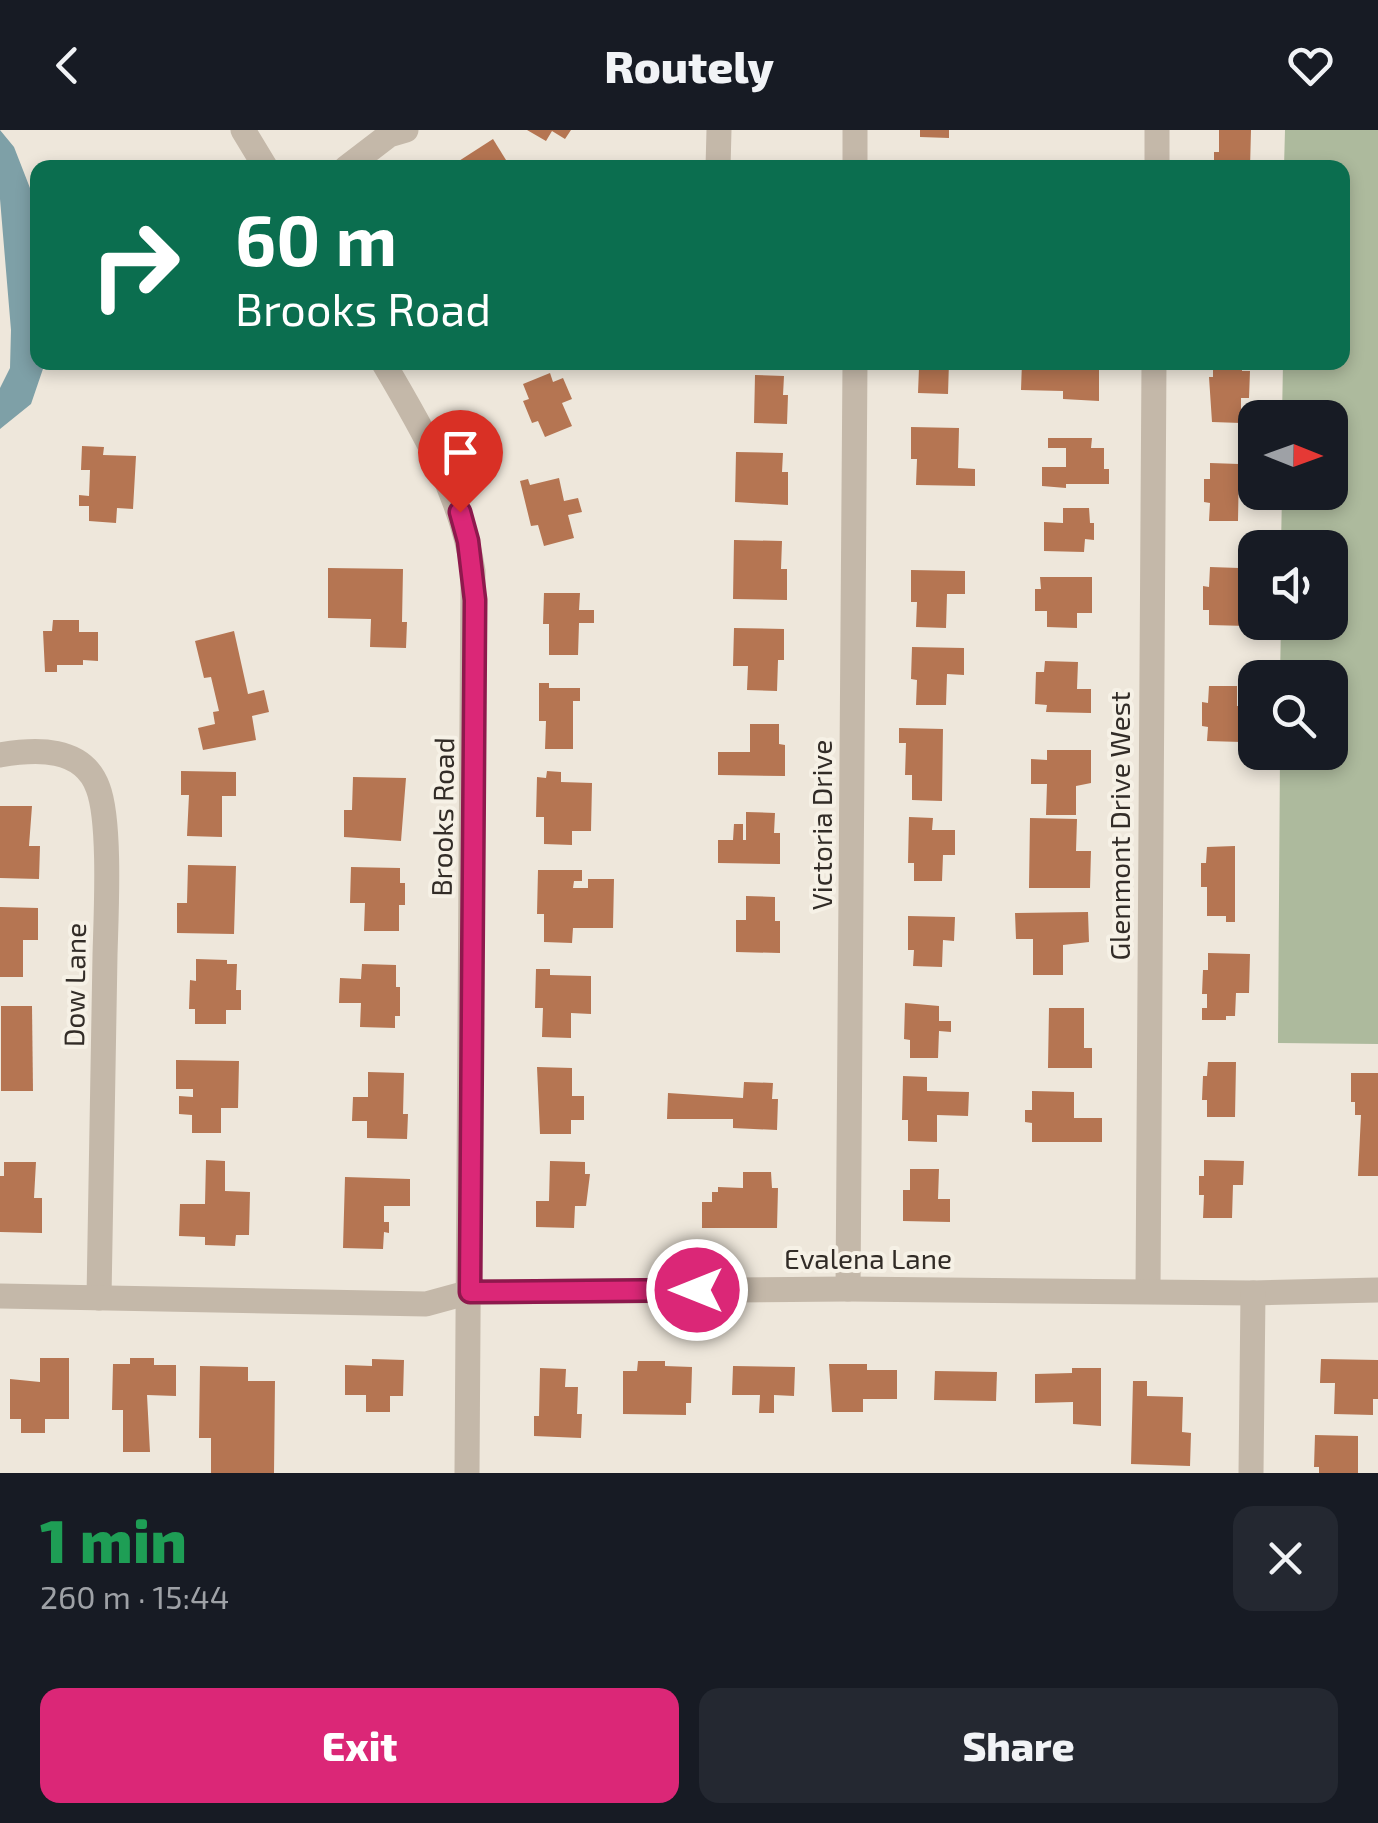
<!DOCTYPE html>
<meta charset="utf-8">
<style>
body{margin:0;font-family:"Exo 2",sans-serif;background:#242831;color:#f1f3f6;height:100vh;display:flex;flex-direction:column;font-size:38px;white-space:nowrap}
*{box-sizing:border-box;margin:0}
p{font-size:32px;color:#9ea1a6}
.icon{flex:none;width:55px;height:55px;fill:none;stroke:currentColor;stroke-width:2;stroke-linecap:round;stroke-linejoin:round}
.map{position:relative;height:1343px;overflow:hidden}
.sheet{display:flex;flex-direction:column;background:#171b24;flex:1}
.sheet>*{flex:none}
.guide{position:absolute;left:30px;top:30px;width:1320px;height:210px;border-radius:20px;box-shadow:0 5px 15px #0003;background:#0b6e4f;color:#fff;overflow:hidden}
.needle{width:65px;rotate:91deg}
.tools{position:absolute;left:1238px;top:270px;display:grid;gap:20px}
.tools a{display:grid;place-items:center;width:110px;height:110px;border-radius:20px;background:#171b24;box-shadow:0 5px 15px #0003;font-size:50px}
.pin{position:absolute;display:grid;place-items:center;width:85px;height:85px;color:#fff;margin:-102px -42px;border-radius:50% 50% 50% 0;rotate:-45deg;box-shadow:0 0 10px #0007}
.pin .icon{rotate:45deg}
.me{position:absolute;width:110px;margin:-55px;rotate:270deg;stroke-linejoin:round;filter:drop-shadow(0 0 8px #0008)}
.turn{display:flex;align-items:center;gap:35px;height:210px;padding:0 40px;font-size:45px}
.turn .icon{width:130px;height:130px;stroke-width:2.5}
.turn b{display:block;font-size:70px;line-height:85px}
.round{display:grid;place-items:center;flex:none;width:105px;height:105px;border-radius:20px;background:#242831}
.head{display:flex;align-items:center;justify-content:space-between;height:170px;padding:0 40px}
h1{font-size:60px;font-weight:800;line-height:75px;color:#1e9e55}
.primary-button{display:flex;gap:20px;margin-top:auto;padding:20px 40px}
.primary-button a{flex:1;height:115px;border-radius:20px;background:#db2777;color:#fff;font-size:40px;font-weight:800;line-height:115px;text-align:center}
.primary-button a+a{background:#242831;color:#f1f3f6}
header{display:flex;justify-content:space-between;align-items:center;height:130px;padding:0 40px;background:#171b24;font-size:45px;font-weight:800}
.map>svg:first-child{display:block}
.green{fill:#adba9d}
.water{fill:#7ea0a7}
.building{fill:#b57552}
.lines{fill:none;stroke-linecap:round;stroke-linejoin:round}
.minor{stroke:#c4b8a9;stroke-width:25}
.route-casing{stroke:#8e194d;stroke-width:25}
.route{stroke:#db2777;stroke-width:18}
.labels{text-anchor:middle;stroke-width:8;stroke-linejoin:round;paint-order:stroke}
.street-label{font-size:28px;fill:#322c27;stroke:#f6f1e6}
</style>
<header><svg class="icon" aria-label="back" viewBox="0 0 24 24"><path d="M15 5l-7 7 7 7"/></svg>Routely<svg class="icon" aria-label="heart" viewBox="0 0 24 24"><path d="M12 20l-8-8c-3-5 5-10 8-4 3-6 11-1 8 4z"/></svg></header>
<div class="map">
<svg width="1378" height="1343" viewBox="0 0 1378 1343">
<rect width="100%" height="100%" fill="#eee7db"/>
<path class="green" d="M1285 0H1378V914L1278 913 1280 623 1330 622V548L1280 547 1281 493 1330 492V418L1281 417 1282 363 1330 362V288L1282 287 1283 233 1342 232V38L1284 37Z"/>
<path class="water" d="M0 0 14 17 37 76 38 232 45 233 31 274 0 299V258L10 238 11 200 0 69Z"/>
<g class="building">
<path d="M527 0H571L565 9 552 1 546 11Z"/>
<path d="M920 0H949V8L920 7Z"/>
<path d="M1219 0H1251L1250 38H1214V22H1219Z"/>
<path d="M493 9 511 38H448Z"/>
<path d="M913 232H949L948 264 918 263 919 238H913Z"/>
<path d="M1022 232H1099V271L1063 269V261L1021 260Z"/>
<path d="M1213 232H1242V241H1250L1249 268H1241V293L1212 292 1209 247H1213Z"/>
<path d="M550 243 553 252 563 248 572 269 562 273 572 296 545 307 538 291 532 293 523 271 529 269 523 254Z"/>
<path d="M755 245 784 246 783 265H788L787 294 754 293Z"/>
<path d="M911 297 959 298 958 338 975 339V356L916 355 917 329H911Z"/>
<path d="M1048 308H1092L1091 318H1104V339H1109V354H1066V358L1042 356V337H1066V318H1048Z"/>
<path d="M82 316 104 317 103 325 136 326 133 379 117 378 116 393 89 391V376H79V365L89 366 90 340H81Z"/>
<path d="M736 322 783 323 782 342H788V375L735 372Z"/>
<path d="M1210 333 1239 334 1238 391H1209L1210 373 1204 372V349H1210Z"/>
<path d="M559 348 564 371 578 368 582 382 568 385 574 408 544 416 538 395 531 396 520 351 528 349 530 355Z"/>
<path d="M1063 378H1089L1090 393H1094V410L1085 409 1084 422 1044 421V392L1063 393Z"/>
<path d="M734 410 782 411 781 439H787V470L733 469Z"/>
<path d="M1210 437 1239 438 1238 476H1247V496L1209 495V480H1203V456L1209 457Z"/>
<path d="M328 438 403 439 402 492H407L406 518 370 517 371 489 328 488Z"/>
<path d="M911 440 965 441V464H947L946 498 916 497 917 472H911Z"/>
<path d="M1040 447H1092V483H1077V498L1047 497V481H1035V459H1041Z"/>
<path d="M544 463H580L579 480H594V493H579L578 525H549V494H543Z"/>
<path d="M53 490H79V502H98V531L83 530V535H57V542H45L43 501H52Z"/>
<path d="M734 498 784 499V530H778L777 561 747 560 748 536H733Z"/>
<path d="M234 501 248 564 264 560 269 582 252 586 256 610 203 620 198 598 215 594 213 582 219 581 211 547 204 548 195 511Z"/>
<path d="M912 517 964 518V545L947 544 946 575H916L917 550 911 549Z"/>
<path d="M1045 531 1078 532 1077 559H1091V583L1046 582 1047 575 1035 574 1036 542H1044Z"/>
<path d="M539 553H549V558H580V571H573V619H545L546 591H539Z"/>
<path d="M1209 556H1237V576H1247V597L1242 612 1207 611 1208 597 1202 596V572L1208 573Z"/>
<path d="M750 594H779V614L785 615V646L718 645V622H750Z"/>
<path d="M899 598 943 599 942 671 912 670V645H905L906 613H899Z"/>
<path d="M1047 620H1091V653L1076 656V685H1046L1047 654H1031V629L1047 630Z"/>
<path d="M181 641 236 642V666H222V707L187 706 189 665H181Z"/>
<path d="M547 641 561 642V652L592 653 591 701H572V715L544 714V687H536L537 647 546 648Z"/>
<path d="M353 647 406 648 401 711 344 707V680H352Z"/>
<path d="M0 676H32L29 716H40L39 749 0 748Z"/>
<path d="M746 682 775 683 774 703H780V734L718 733V710H733L734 694H743V710H746Z"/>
<path d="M909 687 933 688 932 700H955V725H943L942 751H914V733H908Z"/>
<path d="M1030 688 1077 689 1076 721H1091L1090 758H1029Z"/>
<path d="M1235 716V792H1226V786H1207V757H1201V733H1206L1207 717Z"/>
<path d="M188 735 236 736 234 804 177 803V773H187Z"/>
<path d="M351 737 400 738V753H405V775H399V801H364L365 773H350Z"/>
<path d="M538 740H582V751H574L573 758H588V749H614L613 798H573L572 813 544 812V784H537Z"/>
<path d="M746 766 775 767V791H780V823L736 822V790H746Z"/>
<path d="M0 777 38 778V810H23V847H0Z"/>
<path d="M1088 782 1089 812 1063 815V845H1033V809H1016L1015 783Z"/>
<path d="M908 786 955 787 954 811 943 810 942 837 913 836 914 820H908Z"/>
<path d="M1208 823 1250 824 1249 863H1236L1235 886H1226V890H1202V878H1207V864H1202L1203 840H1208Z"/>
<path d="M196 829 227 830V834H237L236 860H241V880H226V894H195V879H189L190 850 196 851Z"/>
<path d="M362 834 396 835V857H400V886H395V898L360 897 361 873H339L340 848 361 849Z"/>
<path d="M536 839H550V845L591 846V884L571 883V908L542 907 543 878H535Z"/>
<path d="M905 873 939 876V891H951V902L939 901 938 928H910V910L904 909Z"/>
<path d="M1 876H32L33 961H1Z"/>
<path d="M1049 878H1084V918H1092V938H1048Z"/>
<path d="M176 930 239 931 238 978H221V1003H192V985L179 984V966L193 967V959H176Z"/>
<path d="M1208 932H1236L1235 987H1207V970H1202L1203 946H1207Z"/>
<path d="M537 937 572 938V966H584V990H571V1004H540Z"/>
<path d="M368 942 404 943 403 984H408L407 1009 367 1008V991H352L353 967H368Z"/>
<path d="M1351 943H1378V1046H1358L1361 985H1355V972H1351Z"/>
<path d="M903 946 927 947V961L969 962 968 986 937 985V1012L908 1011V990H902Z"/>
<path d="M744 952 773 953 772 969H778L777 1000 733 998V989H667L668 963 743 968Z"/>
<path d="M1032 961 1074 962V988H1102V1012H1032V993L1025 992V980H1032Z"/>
<path d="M206 1030 225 1031V1061L250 1062 249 1105H236L235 1116 205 1115V1107L179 1106 180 1074H205Z"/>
<path d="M1204 1030 1244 1031 1243 1055H1233L1232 1088H1203L1204 1065H1199V1046H1204Z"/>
<path d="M550 1031 585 1032V1044H590L586 1076H575L574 1098 536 1097V1071H549Z"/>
<path d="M4 1032H36L34 1068H42V1103L0 1102V1046H4Z"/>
<path d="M910 1039H939L938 1069H950V1092L903 1091V1060H910Z"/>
<path d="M743 1042H771L772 1058H778L777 1098H702V1072H712V1062H718V1057L743 1058Z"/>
<path d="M345 1047 410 1049V1076H384V1092H389V1103L384 1102 383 1119 343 1118Z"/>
<path d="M40 1228H69V1289H45V1303H21V1289H10V1249L40 1252Z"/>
<path d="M130 1228H154V1235H176V1266L147 1265 150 1322H123V1280H112L113 1234H130Z"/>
<path d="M372 1229 404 1230 403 1266H390V1282H366V1265H345V1235L372 1236Z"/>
<path d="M1321 1229 1378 1230V1269H1373V1285L1334 1284 1335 1253H1320Z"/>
<path d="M638 1231H665V1236L692 1237 691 1273H686V1285L623 1284V1241H637Z"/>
<path d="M829 1234H867V1240H897V1269H863V1282H832Z"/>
<path d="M200 1236 248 1237V1251H275L274 1343H211V1308H199Z"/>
<path d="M733 1236 795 1237 794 1266 774 1265V1283H759L760 1265H732Z"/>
<path d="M540 1238 566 1239 565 1257H578L577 1284H582L581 1308 534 1306V1286H539Z"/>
<path d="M1072 1238H1101V1296L1073 1294V1272L1035 1273V1244L1072 1243Z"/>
<path d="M935 1241 997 1242 996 1271 934 1270Z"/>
<path d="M1133 1251H1147V1266L1183 1267 1182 1302 1191 1303 1190 1336 1131 1334Z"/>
<path d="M1315 1305 1358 1306V1343H1319V1337H1314Z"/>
</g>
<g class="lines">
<g class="minor">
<path d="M243 0 266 38"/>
<path d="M346 38 389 5 406 0"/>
<path d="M718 38 719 0"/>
<path d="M855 38V0"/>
<path d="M1157 38V0"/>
<path d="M383 232C422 298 461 364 473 441L467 1343"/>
<path d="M0 625C35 619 83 616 98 658 111 692 106 786 105 825 103 940 101 1054 99 1168"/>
<path d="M848 1159 855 232"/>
<path d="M1148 1161 1154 232"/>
<path d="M0 1166 426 1174 470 1162 848 1159 1253 1163 1378 1160"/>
<path d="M1251 1343 1253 1163"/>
</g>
</g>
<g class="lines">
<g class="route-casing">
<path id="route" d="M460 382 468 411 475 470 470 1162 697 1160"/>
</g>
<use href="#route" class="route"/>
</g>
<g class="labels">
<g class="street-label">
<text transform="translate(443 687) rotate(-89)" y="10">Brooks Road</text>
<text transform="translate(822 695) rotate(-90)" y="10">Victoria Drive</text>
<text transform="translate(1120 696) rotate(-90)" y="10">Glenmont Drive West</text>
<text transform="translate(75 855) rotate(-89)" y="10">Dow Lane</text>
<text x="868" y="1139">Evalena Lane</text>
</g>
</g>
</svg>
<div class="tools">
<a><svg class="needle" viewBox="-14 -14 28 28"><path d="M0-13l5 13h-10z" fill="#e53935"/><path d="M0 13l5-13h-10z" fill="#9ea1a6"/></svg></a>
<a><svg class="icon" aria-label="sound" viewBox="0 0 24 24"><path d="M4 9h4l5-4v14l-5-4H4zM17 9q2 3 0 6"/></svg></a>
<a><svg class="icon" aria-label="search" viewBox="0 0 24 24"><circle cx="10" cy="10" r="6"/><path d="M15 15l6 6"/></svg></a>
</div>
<div class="pin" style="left:460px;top:382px;background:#d93025"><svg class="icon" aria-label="arrive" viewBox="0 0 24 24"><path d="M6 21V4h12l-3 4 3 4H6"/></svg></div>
<svg class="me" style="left:697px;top:1160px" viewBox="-20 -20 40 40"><circle r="17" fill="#db2777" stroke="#fff" stroke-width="3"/><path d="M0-11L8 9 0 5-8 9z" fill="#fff"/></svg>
<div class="guide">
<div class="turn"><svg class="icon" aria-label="right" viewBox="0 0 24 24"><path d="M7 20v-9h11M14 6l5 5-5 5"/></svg><div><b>60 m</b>Brooks Road</div></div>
</div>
</div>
<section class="sheet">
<div class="head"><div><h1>1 min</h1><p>260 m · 15:44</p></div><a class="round"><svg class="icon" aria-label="close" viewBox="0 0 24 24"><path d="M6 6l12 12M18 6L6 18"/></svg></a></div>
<div class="primary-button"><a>Exit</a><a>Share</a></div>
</section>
